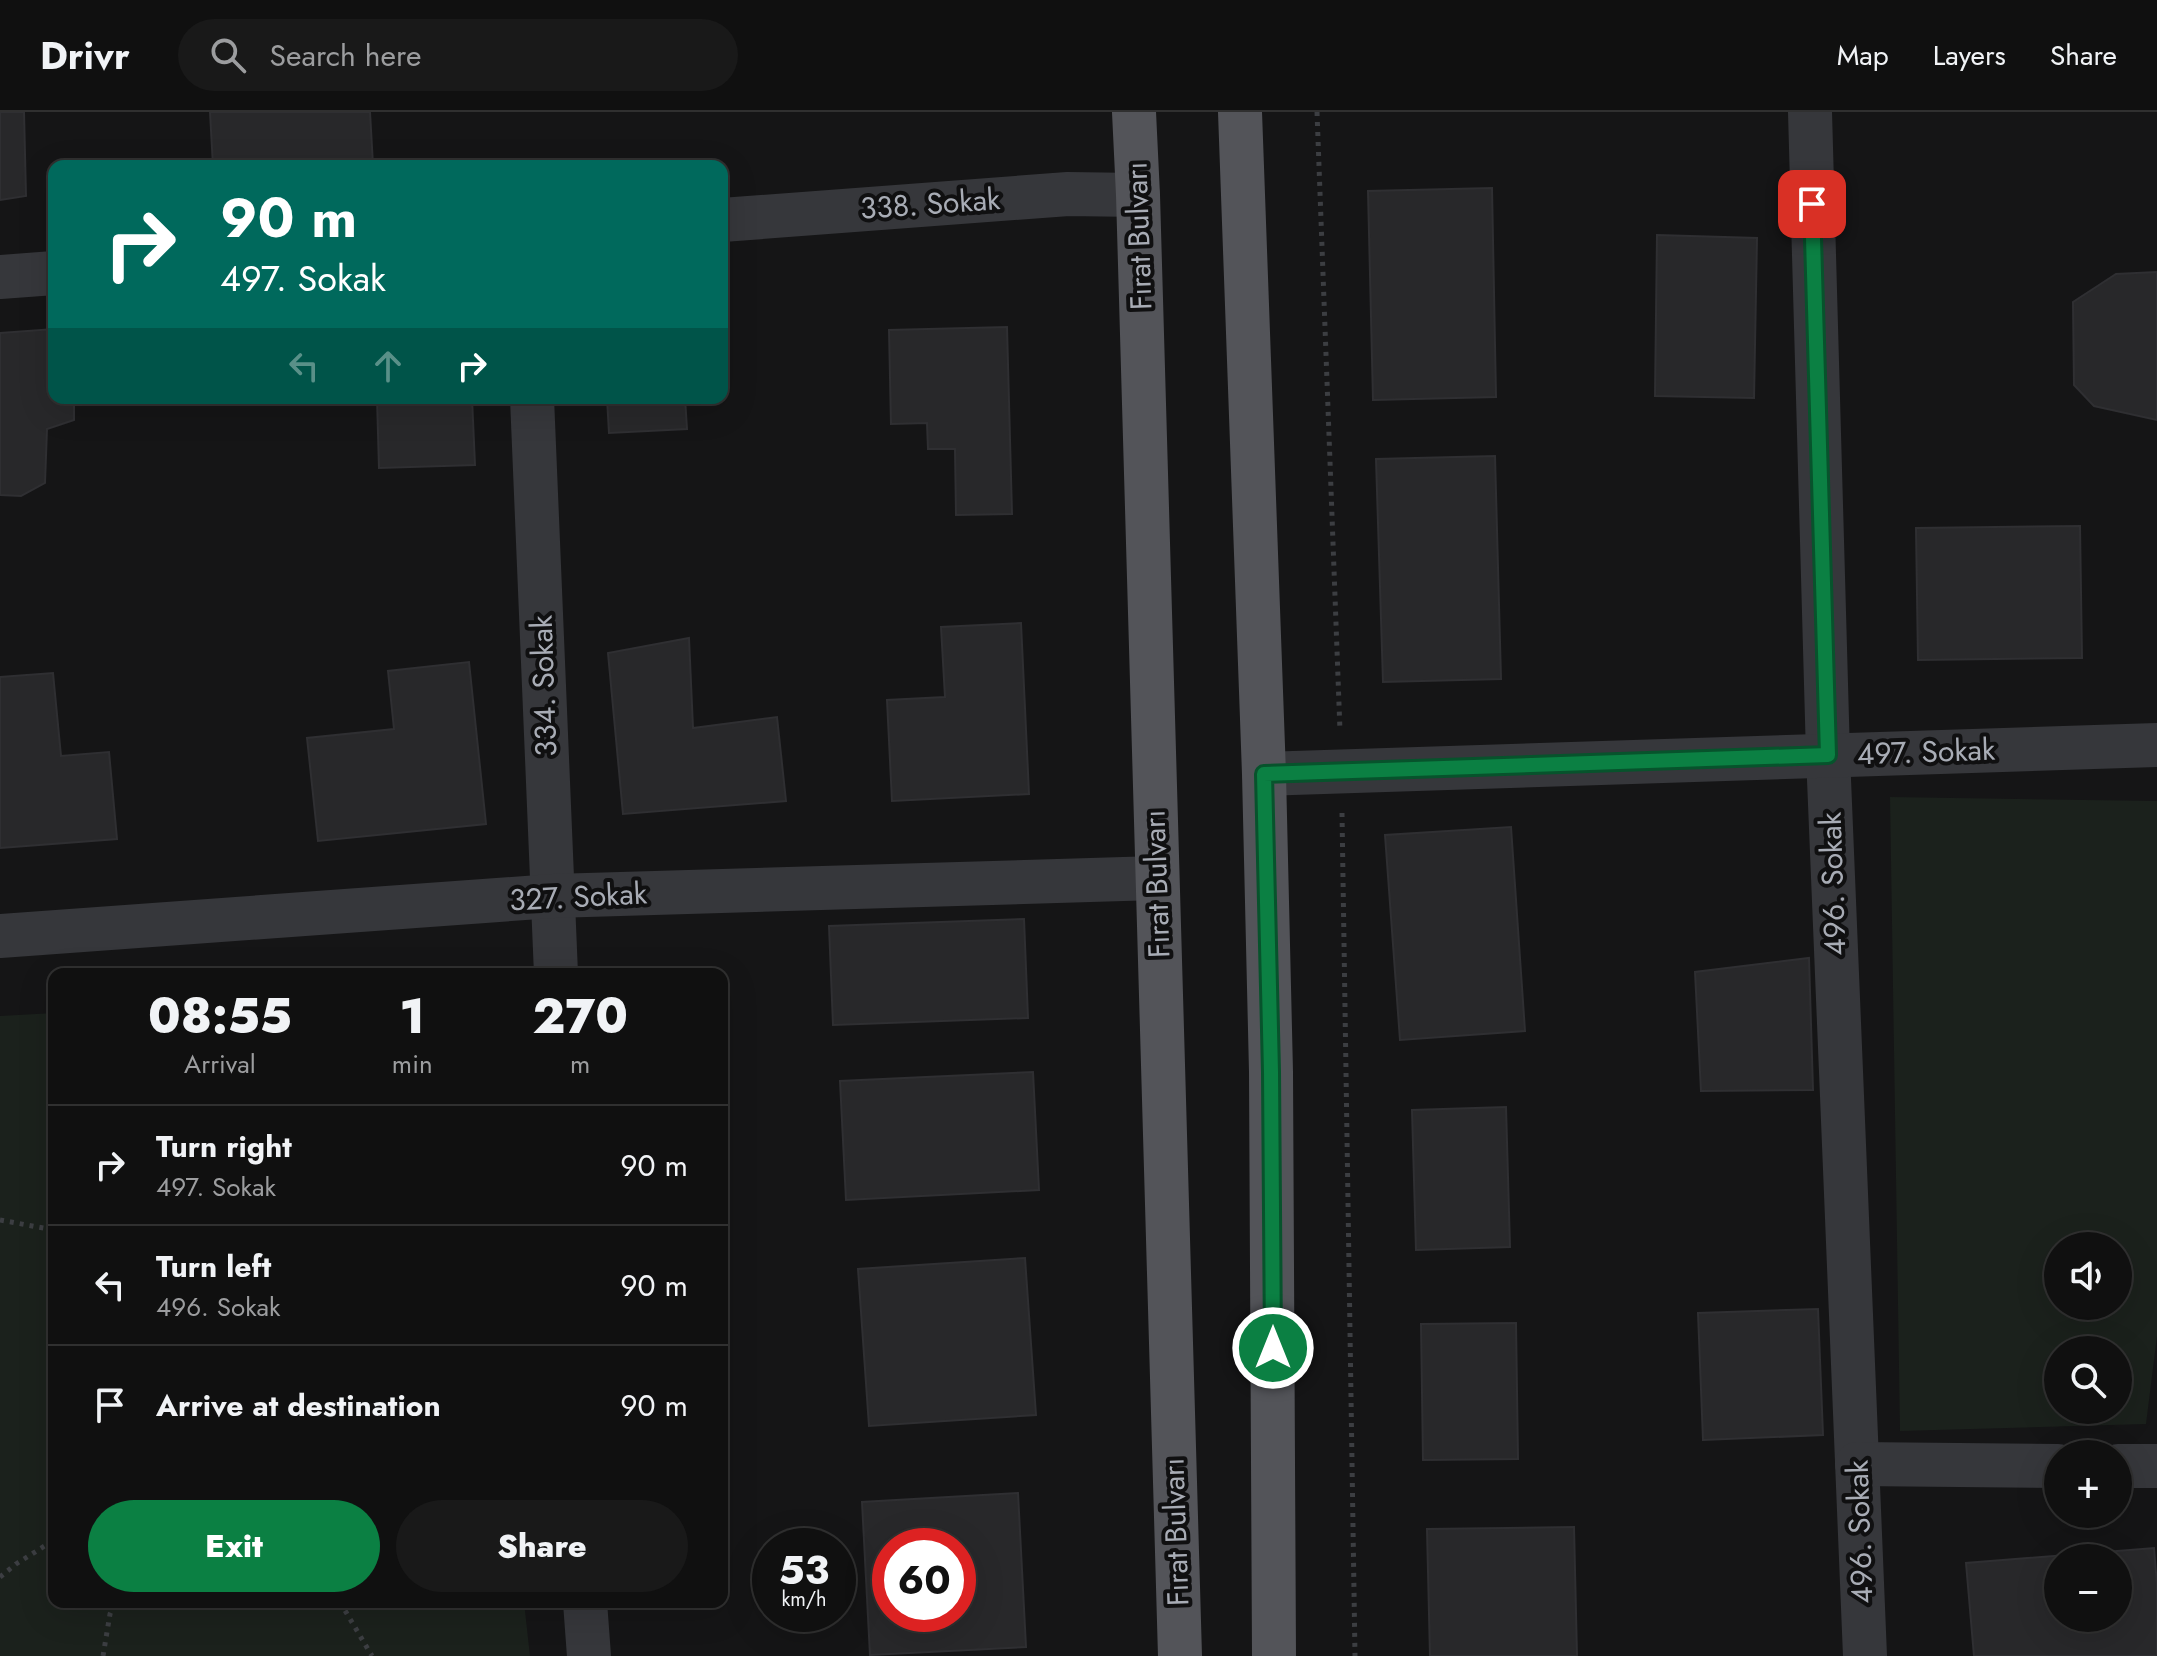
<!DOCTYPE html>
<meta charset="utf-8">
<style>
body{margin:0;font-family:Jost,sans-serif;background:#191919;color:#f1f3f6;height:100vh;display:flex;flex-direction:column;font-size:30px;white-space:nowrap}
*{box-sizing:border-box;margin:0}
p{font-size:26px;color:#9c9d9f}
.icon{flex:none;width:44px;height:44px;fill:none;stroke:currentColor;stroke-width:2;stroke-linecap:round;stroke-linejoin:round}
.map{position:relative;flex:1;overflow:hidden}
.panel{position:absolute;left:48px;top:856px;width:680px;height:640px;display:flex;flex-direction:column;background:#101010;border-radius:16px;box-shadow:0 8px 32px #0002,0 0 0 2px #303030}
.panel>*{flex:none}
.top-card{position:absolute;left:48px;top:48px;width:680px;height:244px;border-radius:16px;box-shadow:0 8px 32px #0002,0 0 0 2px #303030;background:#00695c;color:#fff;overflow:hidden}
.buttons{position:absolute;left:2044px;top:1120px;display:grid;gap:16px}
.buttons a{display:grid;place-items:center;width:88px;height:88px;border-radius:50%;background:#101010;box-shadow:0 8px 32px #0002,0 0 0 2px #303030;font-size:40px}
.speed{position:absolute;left:752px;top:1416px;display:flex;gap:16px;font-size:40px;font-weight:700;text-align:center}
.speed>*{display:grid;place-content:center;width:104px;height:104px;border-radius:50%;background:#101010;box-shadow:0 8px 32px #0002,0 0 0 2px #303030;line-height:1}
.speed small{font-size:20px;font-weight:400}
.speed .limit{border:12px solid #d22;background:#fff;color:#111}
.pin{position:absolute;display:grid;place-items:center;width:68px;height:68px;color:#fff;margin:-34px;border-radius:16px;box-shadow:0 4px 12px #0006}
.me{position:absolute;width:88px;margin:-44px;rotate:0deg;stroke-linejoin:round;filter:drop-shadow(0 0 6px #0008)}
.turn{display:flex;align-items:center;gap:28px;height:168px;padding:0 40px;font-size:36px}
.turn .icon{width:104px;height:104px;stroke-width:2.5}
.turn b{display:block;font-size:56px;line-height:68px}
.lanes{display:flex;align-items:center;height:76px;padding:0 40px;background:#0003;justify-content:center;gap:40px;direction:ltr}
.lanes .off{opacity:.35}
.eta{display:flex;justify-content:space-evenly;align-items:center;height:136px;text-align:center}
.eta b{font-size:48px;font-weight:800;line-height:56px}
.button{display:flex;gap:16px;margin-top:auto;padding:16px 40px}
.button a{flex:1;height:92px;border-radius:48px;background:#0b8043;color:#fff;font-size:32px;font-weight:800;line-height:92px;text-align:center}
.button a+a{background:#191919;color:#f1f3f6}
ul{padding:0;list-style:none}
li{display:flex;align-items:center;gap:24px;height:120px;padding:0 40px;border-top:2px solid #303030}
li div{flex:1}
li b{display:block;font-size:30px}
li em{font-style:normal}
header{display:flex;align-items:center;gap:48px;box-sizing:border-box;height:112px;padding:0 40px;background:#101010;border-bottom:2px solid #303030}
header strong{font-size:38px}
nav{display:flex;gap:44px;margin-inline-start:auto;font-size:28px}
.search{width:560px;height:72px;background:#191919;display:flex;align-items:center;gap:20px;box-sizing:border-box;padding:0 28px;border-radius:44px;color:#9c9d9f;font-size:30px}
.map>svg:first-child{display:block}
.green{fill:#1b211c;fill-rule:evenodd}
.building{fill:#28282a;stroke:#2f2f32;stroke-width:2;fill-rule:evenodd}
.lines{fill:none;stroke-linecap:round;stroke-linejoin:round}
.path{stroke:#3c3e42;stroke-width:5;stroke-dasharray:4 6;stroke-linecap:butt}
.street{stroke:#36373b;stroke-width:44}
.primary{stroke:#535459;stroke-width:44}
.route-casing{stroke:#07532c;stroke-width:20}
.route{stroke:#0b8043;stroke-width:14}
.labels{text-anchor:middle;stroke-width:8;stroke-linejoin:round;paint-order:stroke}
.street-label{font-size:30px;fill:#a8acb5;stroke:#101011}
</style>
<header>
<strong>Drivr</strong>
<div class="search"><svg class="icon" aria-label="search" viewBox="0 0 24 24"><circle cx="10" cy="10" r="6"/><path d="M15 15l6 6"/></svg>Search here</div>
<nav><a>Map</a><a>Layers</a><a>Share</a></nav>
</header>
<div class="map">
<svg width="2157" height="1544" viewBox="0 0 2157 1544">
<rect width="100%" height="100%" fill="#151516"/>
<g class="green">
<path d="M1890 685 2157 689V1224L2146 1312 1900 1319ZM2058 1134H2118V1194H2058ZM2058 1238H2118V1298H2058Z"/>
<path d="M54 901V1490H524L530 1544H0V904Z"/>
</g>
<g class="building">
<path d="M0 0H24L26 84 0 88Z"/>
<path d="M210 0H370L373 53 213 54Z"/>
<path d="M1492 76 1496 285 1373 288 1368 79Z"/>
<path d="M1657 123 1757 126 1754 286 1655 284Z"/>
<path d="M2157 160V308L2094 294 2074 273 2073 190 2116 162Z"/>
<path d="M1007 215 1012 402 956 403 955 337H928L927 311 891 312 889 218Z"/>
<path d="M54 217V286H74V308L47 317 45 371 21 384 0 383V221Z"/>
<path d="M377 286H472L475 353 379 356Z"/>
<path d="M607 286H685L687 317 609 321Z"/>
<path d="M1495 344 1501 567 1383 570 1376 347Z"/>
<path d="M2080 414 2082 546 1918 548 1916 416Z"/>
<path d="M1021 511 1029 682 892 689 887 588 945 585 941 515Z"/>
<path d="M689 526 693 616 777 605 786 689 623 702 608 541Z"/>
<path d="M469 550 486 712 318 729 307 626 394 617 388 559Z"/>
<path d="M53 561 61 644 109 640 117 727 0 736V565Z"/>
<path d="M1511 715 1525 919 1400 928 1385 723Z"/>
<path d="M1024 807 1028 906 833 913 829 814Z"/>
<path d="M1809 846 1813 978 1701 979 1695 860Z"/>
<path d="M1033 960 1039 1078 846 1088 840 969Z"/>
<path d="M1506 995 1510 1135 1416 1138 1412 998Z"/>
<path d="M1025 1146 1036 1303 869 1314 858 1157Z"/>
<path d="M1818 1197 1823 1323 1703 1328 1698 1201Z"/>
<path d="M1516 1211 1518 1347 1423 1348 1421 1212Z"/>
<path d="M1018 1381 1026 1535 870 1543 862 1390ZM890 1434H958V1502H890Z"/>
<path d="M1574 1415 1577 1544H1430L1427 1417Z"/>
<path d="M2154 1436 2157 1473V1544H1974L1966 1451ZM2058 1446H2118V1506H2058Z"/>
</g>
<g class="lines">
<g class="path">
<path d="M1317 0 1340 619"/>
<path d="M1342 701 1355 1544"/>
<path d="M0 1108 54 1118"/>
<path d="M0 1465 16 1452 54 1428"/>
<path d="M340 1490 372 1544"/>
<path d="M103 1544 110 1502 115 1490"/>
</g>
<g class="street">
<path d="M1810 0 1828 643 1865 1544"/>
<path d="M722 108 1068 82 1138 83"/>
<path d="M0 165 54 161"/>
<path d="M532 286 556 862"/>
<path d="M1264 662 2157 633"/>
<path d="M0 824 553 784 1157 766"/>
<path d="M1857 1352 2058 1354"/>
<path d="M2118 1354H2157"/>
<path d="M585 1490 589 1544"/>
</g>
<g class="primary">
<path d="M1134 0 1138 83 1180 1544"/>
<path d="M1240 0 1264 662 1271 960 1274 1544"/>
</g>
</g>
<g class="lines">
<g class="route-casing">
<path id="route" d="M1273 1236 1271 960 1264 662 1828 643 1812 92"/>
</g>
<use href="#route" class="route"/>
</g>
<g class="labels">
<g class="street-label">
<text transform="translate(930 92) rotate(-4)" y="10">338. Sokak</text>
<text transform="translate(1139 124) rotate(-92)" y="10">Fırat Bulvarı</text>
<text transform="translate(544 574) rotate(-92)" y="10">334. Sokak</text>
<text transform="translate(1926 640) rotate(-2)" y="10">497. Sokak</text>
<text transform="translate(1157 772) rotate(-92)" y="10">Fırat Bulvarı</text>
<text transform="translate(1833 772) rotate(-92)" y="10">496. Sokak</text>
<text transform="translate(578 785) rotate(-3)" y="10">327. Sokak</text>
<text transform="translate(1176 1420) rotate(-92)" y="10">Fırat Bulvarı</text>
<text transform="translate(1860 1420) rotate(-92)" y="10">496. Sokak</text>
</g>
</g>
</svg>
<div class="buttons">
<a><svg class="icon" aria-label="sound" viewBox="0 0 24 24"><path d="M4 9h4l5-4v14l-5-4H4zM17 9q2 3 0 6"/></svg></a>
<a><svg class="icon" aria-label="search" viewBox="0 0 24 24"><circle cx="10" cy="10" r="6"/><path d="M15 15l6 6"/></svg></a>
<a>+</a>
<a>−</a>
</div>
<div class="speed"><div>53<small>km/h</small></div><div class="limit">60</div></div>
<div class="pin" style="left:1812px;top:92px;background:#d93025"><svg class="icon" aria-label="arrive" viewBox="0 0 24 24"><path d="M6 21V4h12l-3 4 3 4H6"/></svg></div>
<svg class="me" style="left:1273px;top:1236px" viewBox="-20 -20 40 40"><circle r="17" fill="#0b8043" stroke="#fff" stroke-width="3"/><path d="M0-11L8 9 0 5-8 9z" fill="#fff"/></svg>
<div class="top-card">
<div class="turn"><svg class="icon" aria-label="right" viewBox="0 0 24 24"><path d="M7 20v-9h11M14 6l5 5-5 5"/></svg><div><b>90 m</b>497. Sokak</div></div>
<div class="lanes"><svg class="icon off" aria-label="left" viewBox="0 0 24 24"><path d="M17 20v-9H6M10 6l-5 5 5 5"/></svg><svg class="icon off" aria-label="ahead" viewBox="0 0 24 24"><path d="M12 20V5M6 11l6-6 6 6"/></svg><svg class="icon" aria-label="right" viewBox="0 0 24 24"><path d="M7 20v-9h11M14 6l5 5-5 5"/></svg></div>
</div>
<section class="panel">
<div class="eta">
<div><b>08:55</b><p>Arrival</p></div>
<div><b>1</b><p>min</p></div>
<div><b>270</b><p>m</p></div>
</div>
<ul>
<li><svg class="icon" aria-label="right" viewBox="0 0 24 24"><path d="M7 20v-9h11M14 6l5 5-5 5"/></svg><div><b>Turn right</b><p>497. Sokak</p></div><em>90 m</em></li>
<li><svg class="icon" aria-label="left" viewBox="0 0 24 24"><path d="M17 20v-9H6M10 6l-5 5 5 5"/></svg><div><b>Turn left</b><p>496. Sokak</p></div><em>90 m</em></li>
<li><svg class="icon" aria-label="arrive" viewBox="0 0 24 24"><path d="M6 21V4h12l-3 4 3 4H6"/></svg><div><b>Arrive at destination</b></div><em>90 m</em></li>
</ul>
<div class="button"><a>Exit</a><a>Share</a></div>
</section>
</div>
